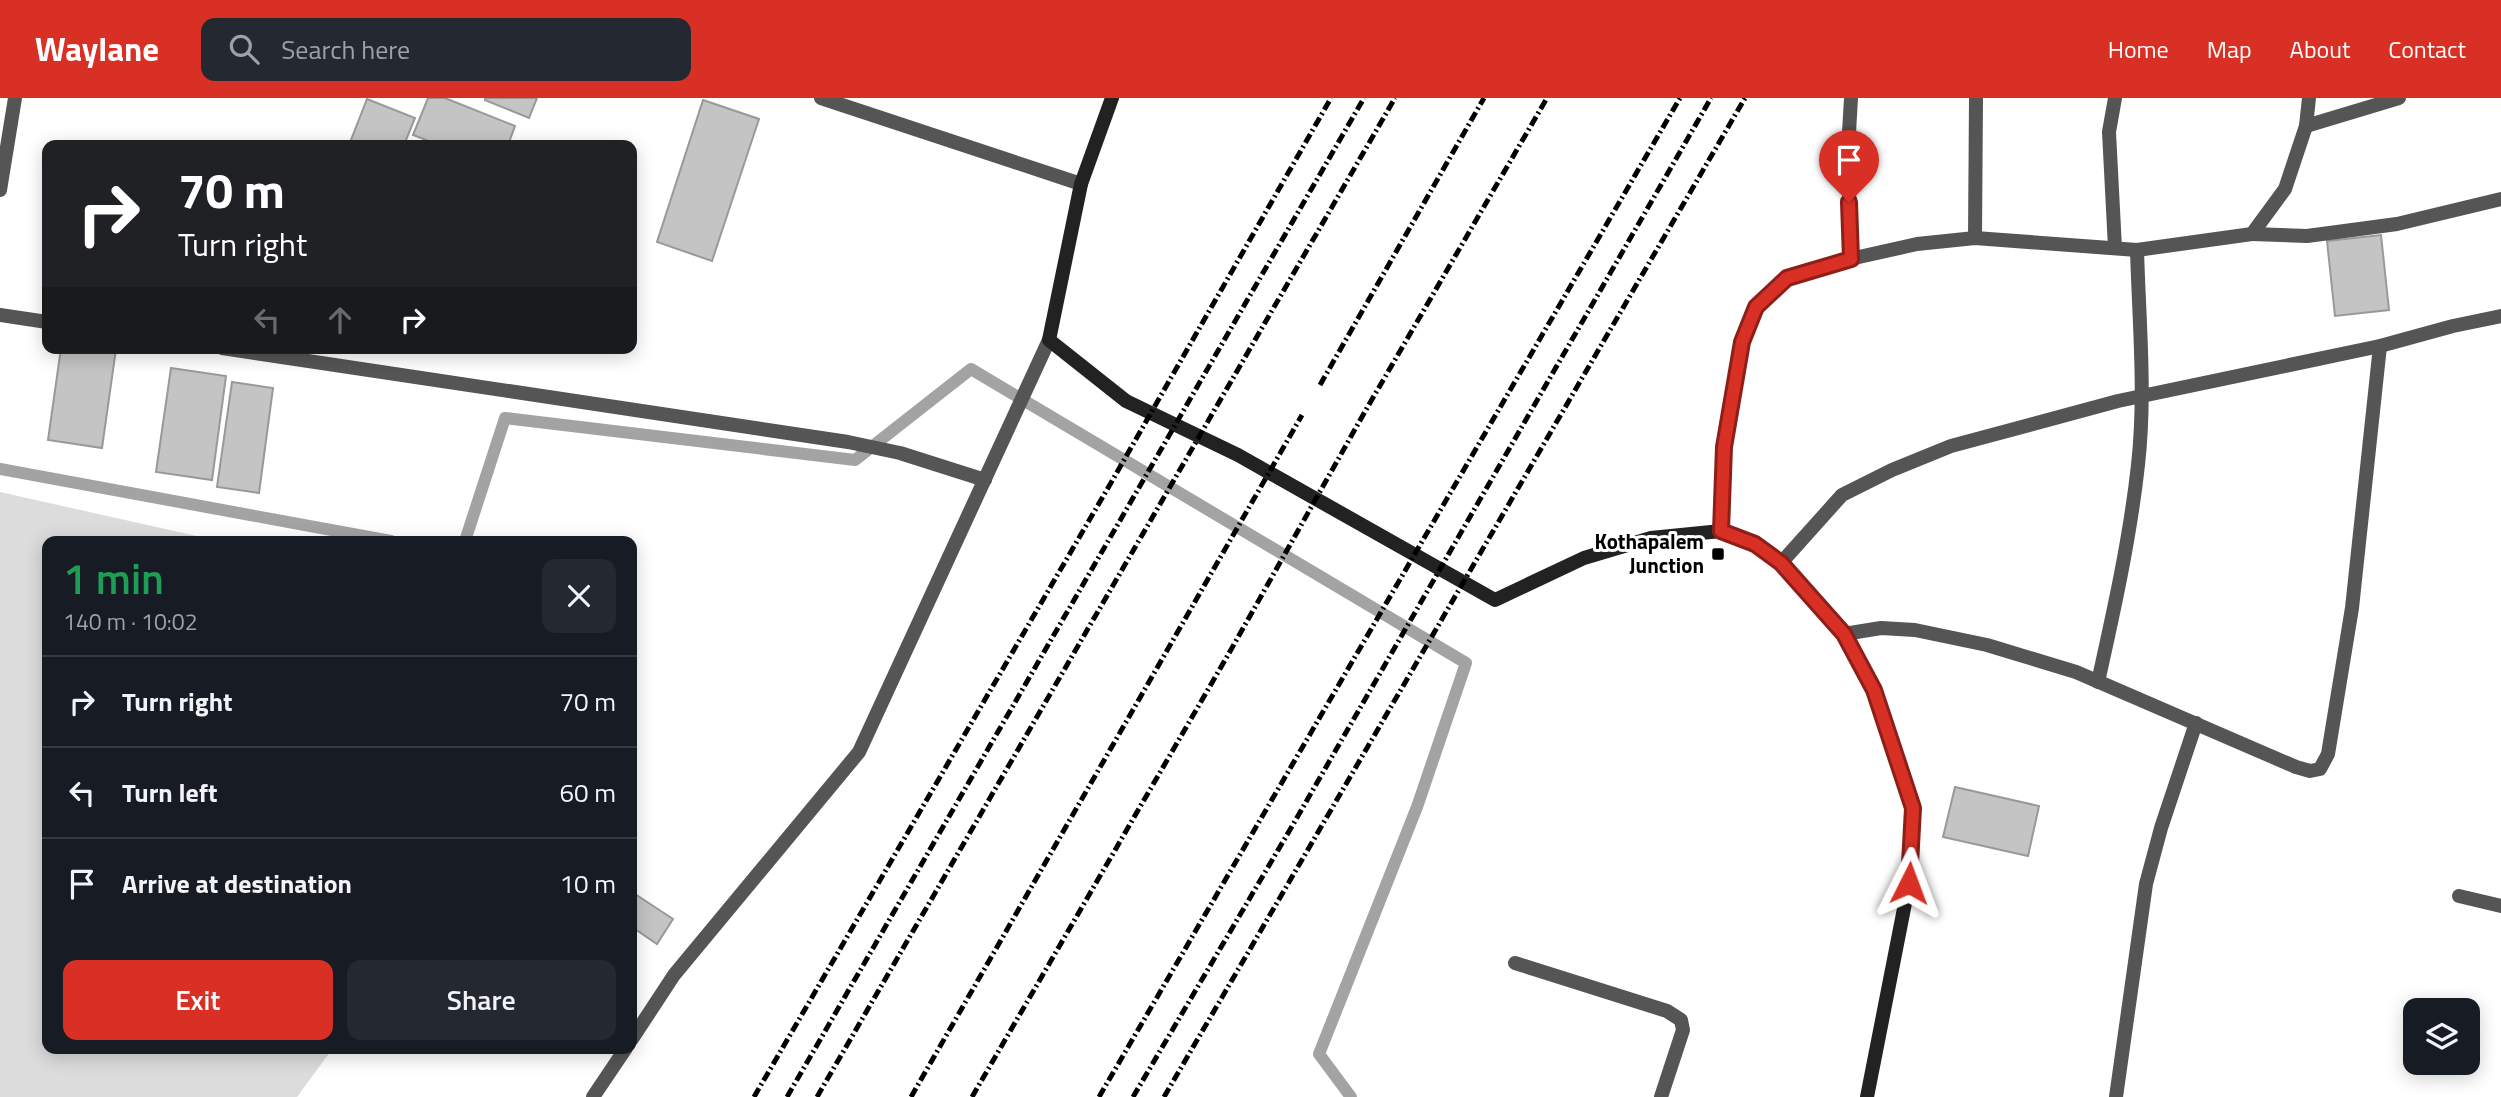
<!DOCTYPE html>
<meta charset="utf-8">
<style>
body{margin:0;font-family:"Titillium Web",sans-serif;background:#242831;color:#f1f3f6;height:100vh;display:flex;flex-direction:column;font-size:26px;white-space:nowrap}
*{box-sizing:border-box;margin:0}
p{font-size:23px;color:#9ea1a6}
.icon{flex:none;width:38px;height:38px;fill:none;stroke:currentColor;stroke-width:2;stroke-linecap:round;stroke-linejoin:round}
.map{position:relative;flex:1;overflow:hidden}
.drawer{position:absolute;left:42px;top:438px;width:595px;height:518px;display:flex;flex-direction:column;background:#171b24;border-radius:14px;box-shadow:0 4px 18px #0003}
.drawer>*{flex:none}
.banner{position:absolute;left:42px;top:42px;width:595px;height:214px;border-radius:14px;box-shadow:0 4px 18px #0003;background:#202124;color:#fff;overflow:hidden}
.buttons{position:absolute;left:2403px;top:900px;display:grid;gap:14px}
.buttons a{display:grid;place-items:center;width:77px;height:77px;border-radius:14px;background:#171b24;box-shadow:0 4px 18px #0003;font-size:35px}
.pin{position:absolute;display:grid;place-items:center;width:60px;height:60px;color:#fff;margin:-72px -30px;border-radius:50% 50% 50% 0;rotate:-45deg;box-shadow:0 0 7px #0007}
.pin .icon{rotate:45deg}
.me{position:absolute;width:77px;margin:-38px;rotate:3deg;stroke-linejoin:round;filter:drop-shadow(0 0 5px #0008)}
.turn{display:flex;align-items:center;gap:24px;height:147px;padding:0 21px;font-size:32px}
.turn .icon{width:91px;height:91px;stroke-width:2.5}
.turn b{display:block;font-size:49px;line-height:60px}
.lanes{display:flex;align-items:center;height:66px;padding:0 21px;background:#0003;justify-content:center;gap:35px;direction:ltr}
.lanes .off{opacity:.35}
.round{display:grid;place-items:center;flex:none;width:74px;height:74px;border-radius:14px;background:#242831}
.summary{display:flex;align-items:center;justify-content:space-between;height:119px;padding:0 21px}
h1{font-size:42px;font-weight:600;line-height:52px;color:#1e9e55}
.button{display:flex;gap:14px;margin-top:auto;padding:14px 21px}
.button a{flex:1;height:80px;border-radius:14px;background:#d93025;color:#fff;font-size:28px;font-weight:600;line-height:80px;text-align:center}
.button a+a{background:#242831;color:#f1f3f6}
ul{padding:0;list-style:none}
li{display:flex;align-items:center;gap:21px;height:91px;padding:0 21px;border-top:2px solid #363941}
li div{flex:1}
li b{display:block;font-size:26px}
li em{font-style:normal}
header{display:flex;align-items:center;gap:42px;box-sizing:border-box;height:98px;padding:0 35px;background:#d93025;color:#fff}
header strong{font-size:33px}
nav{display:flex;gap:38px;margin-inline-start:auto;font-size:24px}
.search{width:490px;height:63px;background:#242831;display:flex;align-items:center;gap:18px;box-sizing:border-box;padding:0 24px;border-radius:14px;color:#9ea1a6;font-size:26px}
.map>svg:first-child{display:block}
.green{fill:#dcdcdc}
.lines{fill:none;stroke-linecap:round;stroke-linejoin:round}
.stream{stroke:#a3a3a3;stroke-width:12}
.building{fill:#c4c4c4;stroke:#999;stroke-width:2}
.minor{stroke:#555;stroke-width:14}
.tertiary{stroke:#555;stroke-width:14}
.secondary{stroke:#222;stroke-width:14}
.rail{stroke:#000;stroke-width:5;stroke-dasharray:10 3.5 2 3.5;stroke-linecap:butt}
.route-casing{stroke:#8d1f18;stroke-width:18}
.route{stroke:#d93025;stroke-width:12}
.poi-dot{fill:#000;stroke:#fff;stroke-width:2.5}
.labels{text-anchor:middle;stroke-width:6;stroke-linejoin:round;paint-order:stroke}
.poi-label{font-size:21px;font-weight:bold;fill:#000;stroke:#fff;text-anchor:end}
</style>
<header>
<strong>Waylane</strong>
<div class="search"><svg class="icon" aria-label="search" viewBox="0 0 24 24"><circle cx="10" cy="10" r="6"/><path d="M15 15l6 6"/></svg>Search here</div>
<nav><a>Home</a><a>Map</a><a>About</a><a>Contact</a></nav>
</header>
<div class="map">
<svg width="2501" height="999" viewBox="0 0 2501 999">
<rect width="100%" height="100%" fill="#fff"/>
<path class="green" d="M0 394 219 443H47V950H333L297 999H0Z"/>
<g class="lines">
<g class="stream">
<path d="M0 371 391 443"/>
<path d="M465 443 505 320 855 362 971 271 1466 565 1417 709 1319 956 1351 999"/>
</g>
</g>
<g class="building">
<path d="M428 0H445L515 28 508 47H439L413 37Z"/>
<path d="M485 0H537L529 20 485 2Z"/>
<path d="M367 1 415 20 404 47H349Z"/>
<path d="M703 2 759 21 712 163 657 144Z"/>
<path d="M2381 137 2389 212 2335 218 2327 143Z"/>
<path d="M61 250 116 251 102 350 48 342Z"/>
<path d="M171 270 226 278 212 382 156 374Z"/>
<path d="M232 284 273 290 259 395 217 389Z"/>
<path d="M1955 689 2039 708 2028 758 1943 739Z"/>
<path d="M632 794 673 821 657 846 632 829Z"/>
</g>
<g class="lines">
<g class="minor">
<path d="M821 0 1081 86"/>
<path d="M2306 28 2399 0"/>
<path d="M0 92 15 0"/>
<path d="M2252 136 2307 138 2397 126 2501 101"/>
<path d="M1975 140 1976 0"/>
<path d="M2115 150 2109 34 2115 0"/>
<path d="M1851 161 1848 52 1851 0"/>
<path d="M0 217 47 224"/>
<path d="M222 250 848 344 900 355 985 382"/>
<path d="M1781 465 1842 397 1892 372 1951 348 2118 303 2380 248 2453 228 2501 218"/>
<path d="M1844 536 1881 530 1915 532 1987 547 2076 574 2296 669 2310 673 2320 671 2328 656 2352 510 2380 248"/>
<path d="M2098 584C2114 512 2130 440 2138 367 2146 296 2139 223 2137 152"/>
<path d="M2459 798 2501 808"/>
<path d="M1515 865 1667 913 1681 922 1683 932 1661 999"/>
<path d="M632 941 674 877 859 654 1049 242"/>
<path d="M593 999 626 950"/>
<path d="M2116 999 2146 786 2161 730 2196 625"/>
</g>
<path class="tertiary" d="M1721 433 1724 349 1742 244 1756 209 1787 180 1841 163 1917 146 1975 140 2137 152 2252 136 2285 91 2306 28 2309 0"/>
<path class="secondary" d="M1112 0 1081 86 1049 242 1126 303 1238 357 1495 502 1584 460 1651 440 1721 433 1755 446 1781 465 1844 536 1874 592 1913 711 1909 785 1867 999"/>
<g class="rail">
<path d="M1320 287 1484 0"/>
<path d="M754 999 1112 383 1331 0"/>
<path d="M787 999 1364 0"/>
<path d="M817 999 1395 0"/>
<path d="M911 999 1302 317"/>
<path d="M972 999 1228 557 1367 310 1547 0"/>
<path d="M1099 999 1680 0"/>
<path d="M1133 999 1291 730 1711 0"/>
<path d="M1164 999 1745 0"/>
</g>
</g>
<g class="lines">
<g class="route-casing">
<path id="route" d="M1849 104 1851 161 1787 180 1756 209 1742 244 1724 349 1721 433 1755 446 1781 465 1844 536 1874 592 1913 710 1909 785"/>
</g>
<use href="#route" class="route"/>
</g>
<rect class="poi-dot" x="1711" y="449" width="14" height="14" rx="3.5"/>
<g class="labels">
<g class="poi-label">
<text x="1704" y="451">Kothapalem<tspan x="1704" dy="24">Junction</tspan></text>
</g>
</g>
</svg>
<div class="buttons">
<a><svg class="icon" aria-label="layers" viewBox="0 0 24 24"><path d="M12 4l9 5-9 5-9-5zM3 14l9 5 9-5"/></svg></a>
</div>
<div class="pin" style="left:1849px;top:104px;background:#d93025"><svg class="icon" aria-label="arrive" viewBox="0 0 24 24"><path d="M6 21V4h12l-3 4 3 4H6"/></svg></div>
<svg class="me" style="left:1909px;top:785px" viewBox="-20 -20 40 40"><path d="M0-17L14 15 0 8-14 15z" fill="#d93025" stroke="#fff" stroke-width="4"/></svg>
<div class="banner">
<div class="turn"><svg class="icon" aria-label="right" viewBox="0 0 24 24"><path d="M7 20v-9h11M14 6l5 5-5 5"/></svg><div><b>70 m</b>Turn right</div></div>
<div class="lanes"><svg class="icon off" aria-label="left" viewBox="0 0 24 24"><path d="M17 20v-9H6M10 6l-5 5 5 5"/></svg><svg class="icon off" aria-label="ahead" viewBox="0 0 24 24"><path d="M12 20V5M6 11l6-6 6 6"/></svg><svg class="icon" aria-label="right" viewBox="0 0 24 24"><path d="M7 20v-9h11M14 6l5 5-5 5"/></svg></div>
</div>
<section class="drawer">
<div class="summary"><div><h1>1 min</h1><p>140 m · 10:02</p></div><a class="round"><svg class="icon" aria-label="close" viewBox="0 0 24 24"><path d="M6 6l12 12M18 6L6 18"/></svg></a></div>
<ul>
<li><svg class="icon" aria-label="right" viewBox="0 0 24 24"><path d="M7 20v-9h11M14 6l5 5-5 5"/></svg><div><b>Turn right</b></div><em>70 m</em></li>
<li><svg class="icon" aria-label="left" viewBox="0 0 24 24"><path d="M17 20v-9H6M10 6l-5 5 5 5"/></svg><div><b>Turn left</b></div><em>60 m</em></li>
<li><svg class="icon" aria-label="arrive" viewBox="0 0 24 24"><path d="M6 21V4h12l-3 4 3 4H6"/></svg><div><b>Arrive at destination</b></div><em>10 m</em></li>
</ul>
<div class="button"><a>Exit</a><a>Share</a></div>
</section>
</div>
